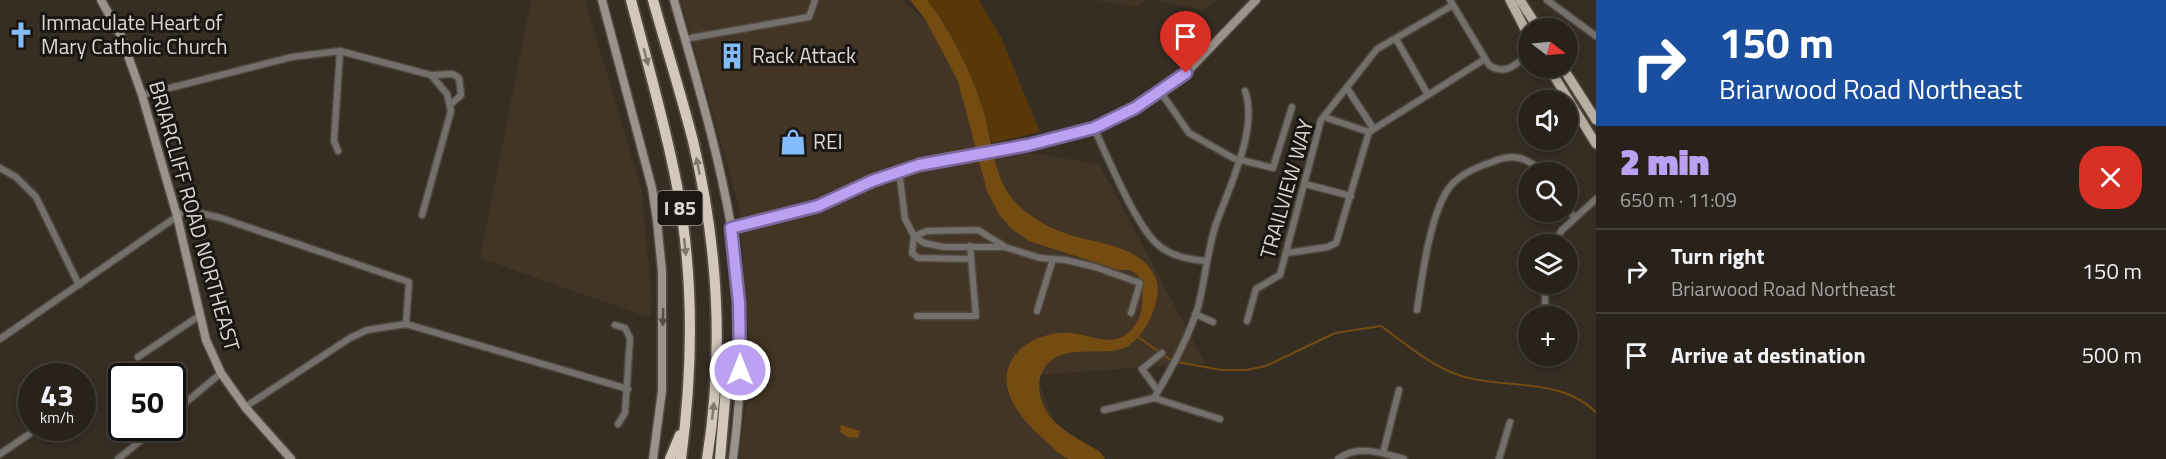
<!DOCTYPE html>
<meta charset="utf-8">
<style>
body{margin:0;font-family:"Titillium Web",sans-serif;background:#302a23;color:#f1f3f6;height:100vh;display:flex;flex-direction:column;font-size:22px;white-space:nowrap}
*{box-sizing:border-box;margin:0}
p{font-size:20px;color:#a5a4a2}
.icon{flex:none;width:33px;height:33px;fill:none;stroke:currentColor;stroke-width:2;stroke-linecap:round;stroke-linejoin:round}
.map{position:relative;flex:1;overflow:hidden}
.panel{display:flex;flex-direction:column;background:#28221a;width:570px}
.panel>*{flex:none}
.guide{background:#1a4fa0;color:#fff;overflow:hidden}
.needle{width:39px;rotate:106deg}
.tools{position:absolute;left:1518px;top:18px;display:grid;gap:12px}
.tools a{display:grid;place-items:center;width:60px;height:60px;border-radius:50%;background:#28221a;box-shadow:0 3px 9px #0003,0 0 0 2px #443f39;font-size:30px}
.speed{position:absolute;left:18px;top:363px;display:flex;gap:12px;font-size:30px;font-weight:700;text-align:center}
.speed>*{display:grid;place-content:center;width:78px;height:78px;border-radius:50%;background:#28221a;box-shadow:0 3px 9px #0003,0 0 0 2px #443f39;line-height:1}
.speed small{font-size:15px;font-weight:400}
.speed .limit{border:3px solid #111;border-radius:9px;background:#fff;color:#111}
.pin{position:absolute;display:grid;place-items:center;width:51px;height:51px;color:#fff;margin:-62px -26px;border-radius:50% 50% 50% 0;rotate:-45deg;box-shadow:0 0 6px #0007}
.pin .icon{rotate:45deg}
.me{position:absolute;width:66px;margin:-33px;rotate:0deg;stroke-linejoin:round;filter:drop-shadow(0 0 4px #0008)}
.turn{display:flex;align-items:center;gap:21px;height:126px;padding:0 24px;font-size:27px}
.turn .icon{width:78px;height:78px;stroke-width:2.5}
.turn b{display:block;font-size:42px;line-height:51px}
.round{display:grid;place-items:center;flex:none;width:63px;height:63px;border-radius:24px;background:#302a23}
.head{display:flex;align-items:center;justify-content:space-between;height:102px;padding:0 24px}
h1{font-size:36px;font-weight:800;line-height:45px;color:#bca0f2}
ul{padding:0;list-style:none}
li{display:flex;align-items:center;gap:18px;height:84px;padding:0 24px;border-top:2px solid #443f39}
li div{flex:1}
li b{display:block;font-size:22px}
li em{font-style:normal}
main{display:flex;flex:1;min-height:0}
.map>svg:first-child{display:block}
.built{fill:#423525}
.green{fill:#583809}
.water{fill:#744c12}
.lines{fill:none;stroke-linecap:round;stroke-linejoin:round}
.stream{stroke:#744c12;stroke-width:2}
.street-casing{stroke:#51483f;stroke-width:9}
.secondary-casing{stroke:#51483f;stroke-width:11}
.primary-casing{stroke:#51483f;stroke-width:12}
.highway-casing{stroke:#51483f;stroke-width:14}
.street{stroke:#746f6a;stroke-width:6}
.secondary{stroke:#9a938b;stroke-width:8}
.primary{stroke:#b8afa4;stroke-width:9}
.highway{stroke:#d3c8bb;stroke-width:10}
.oneway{fill:#80786f}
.oneway2{fill:#544e48}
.route-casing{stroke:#7a689d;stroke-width:15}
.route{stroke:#bca0f2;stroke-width:10}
.labels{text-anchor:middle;stroke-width:6;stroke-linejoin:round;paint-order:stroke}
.shield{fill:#1a1612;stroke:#a29d98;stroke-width:1.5}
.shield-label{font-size:20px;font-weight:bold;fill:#ddd7d1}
.poi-label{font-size:21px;fill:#ddd7d1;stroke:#1a1612;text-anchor:start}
.street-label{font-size:21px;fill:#ddd7d1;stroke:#1a1612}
</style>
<main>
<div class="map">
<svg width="1596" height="459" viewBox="0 0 1596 459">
<rect width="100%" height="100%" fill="#362d23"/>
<g class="built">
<path d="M531 0H585L642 191 652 303 650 318 480 258Z"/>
<path d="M681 0H902L964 56 977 154H1041L1100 165 1205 363 1036 375 1069 459H740L750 354 739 207Z"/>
<path d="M1095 0H1148L1136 7Z"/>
<path d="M1154 0H1218L1203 10Z"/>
</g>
<path class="green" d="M927 0H979L1001 37 1040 132 992 143C978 93 960 41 927 0Z"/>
<g class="water">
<path d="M910 0H927C952 32 972 74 984 113 992 142 994 179 1015 202 1029 218 1053 230 1073 236 1102 244 1146 247 1157 282 1162 302 1143 341 1124 348 1106 355 1082 348 1061 355 1031 366 1035 403 1055 422 1068 435 1085 442 1100 452L1105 459C1095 459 1078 459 1069 459 1059 456 1048 442 1040 436 1024 421 1003 397 1007 373 1012 345 1045 331 1071 333 1090 335 1112 347 1128 333 1145 317 1146 294 1137 274L1129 270H1119L1029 241 1013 230 1000 216 987 191 958 81 925 19Z"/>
<path d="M841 425 860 431 858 438 848 437 840 432Z"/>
</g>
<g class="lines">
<path class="stream" d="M1138 337 1172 361 1221 370H1246L1266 366 1335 333 1381 326C1409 346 1437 372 1473 379 1516 388 1561 379 1596 412"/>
<g class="street-casing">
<g id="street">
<path d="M1450 0 1489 65C1505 76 1515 65 1528 55"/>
<path d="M1547 0 1596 36"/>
<path d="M685 39 809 17 815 0"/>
<path d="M1396 39 1427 93"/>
<path d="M432 75 453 74 459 78 461 95 450 105"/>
<path d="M1347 88 1373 128"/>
<path d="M1160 91 1189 133 1233 158 1273 168 1292 107"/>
<path d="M142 95 292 57 340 51 431 75 447 94 451 111 422 215"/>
<path d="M1324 117 1369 132"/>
<path d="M1094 128C1107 156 1135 223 1156 243 1169 256 1190 260 1207 261"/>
<path d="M338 151 334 141 340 51"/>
<path d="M0 168 16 177 36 197 79 285"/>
<path d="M899 171 905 219 914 236 924 243 944 247H1005L1040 258 1066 260 1095 267 1140 283 1131 313"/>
<path d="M1305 184 1351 196"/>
<path d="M1568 211 1575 217"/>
<path d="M1553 244 1562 230 1596 199"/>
<path d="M1287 253 1328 247 1336 243 1369 132 1485 59"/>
<path d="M971 259 918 258 912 253 914 236 927 231 978 230 1004 246"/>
<path d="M1545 284V311"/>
<path d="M1417 310C1422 277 1430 214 1449 188 1458 175 1477 167 1492 162 1513 153 1527 157 1542 172"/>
<path d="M1037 311 1053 259"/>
<path d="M1195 314 1213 322"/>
<path d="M917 316H976L970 246"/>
<path d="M1247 321 1256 289 1280 275 1321 120 1377 49 1453 5"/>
<path d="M615 325 625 328 630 338 625 413 618 424"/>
<path d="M0 339 182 213 191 211 221 218 409 282 406 324"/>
<path d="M138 357 199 316"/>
<path d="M1158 391 1142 369 1162 353"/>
<path d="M1154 398 1220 419"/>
<path d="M245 407 350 338 367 330 406 324 628 389"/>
<path d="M1104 410 1154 398C1171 370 1188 339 1198 307 1205 281 1207 253 1215 227 1228 189 1259 129 1245 91"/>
<path d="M172 414 221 373"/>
<path d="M1383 453 1399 390"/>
<path d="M0 454 38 428"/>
<path d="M118 459 156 428"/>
<path d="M1338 459C1358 444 1382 453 1404 459"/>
<path d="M1499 459 1510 422"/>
</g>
</g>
<g class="secondary-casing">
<g id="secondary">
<path d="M101 0 121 36 142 95 177 216 206 340 221 373 245 407 291 459"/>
<path d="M602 0 652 188 657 221 662 271V391L653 459"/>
<path d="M674 0C695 75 718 150 731 226 744 303 743 383 733 459"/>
<path d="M731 228 818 206 904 169 1028 145 1094 128 1135 108 1186 73 1256 0"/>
</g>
</g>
<g class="primary-casing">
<g id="primary">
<path d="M1510 0 1528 35"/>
<path d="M1520 0 1538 28"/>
<path d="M1549 68 1596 144"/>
<path d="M1563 68 1596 120"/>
</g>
</g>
<g class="highway-casing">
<g id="highway">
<path d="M631 0C647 62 665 123 677 186 694 276 693 369 681 459"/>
<path d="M653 0C666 47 681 94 693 141 718 245 724 353 707 459"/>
<path d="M719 368 726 388 720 459"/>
<path d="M670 459 680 435"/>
</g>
</g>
<use href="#street" class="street"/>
<use href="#secondary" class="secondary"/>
<use href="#primary" class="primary"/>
<use href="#highway" class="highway"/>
</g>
<defs><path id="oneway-solid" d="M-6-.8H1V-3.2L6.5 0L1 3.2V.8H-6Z" transform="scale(1.5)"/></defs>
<g class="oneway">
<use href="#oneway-solid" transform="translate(646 57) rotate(75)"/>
<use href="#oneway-solid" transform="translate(698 166) rotate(-101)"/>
<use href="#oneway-solid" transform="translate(685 247) rotate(84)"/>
<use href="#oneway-solid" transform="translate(713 411) rotate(-84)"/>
</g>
<use class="oneway2" href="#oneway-solid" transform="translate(663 317) rotate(91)"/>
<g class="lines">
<g class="route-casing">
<path id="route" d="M740 370 739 303 731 228 818 206 872 181 919 165 1028 145 1094 128 1135 108 1186 73"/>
</g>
<use href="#route" class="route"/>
</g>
<defs>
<g id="church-bare" transform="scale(2.07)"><path d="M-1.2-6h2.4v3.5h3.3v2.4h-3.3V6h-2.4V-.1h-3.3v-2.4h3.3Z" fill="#82bcfa" stroke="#1a1612" stroke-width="2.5" paint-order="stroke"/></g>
<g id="building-bare" transform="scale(2.07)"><path d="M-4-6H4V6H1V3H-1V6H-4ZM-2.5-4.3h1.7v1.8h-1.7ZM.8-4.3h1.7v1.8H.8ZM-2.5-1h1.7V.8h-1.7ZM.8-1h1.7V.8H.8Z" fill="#82bcfa" stroke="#1a1612" stroke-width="2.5" paint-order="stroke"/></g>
<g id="shop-bare" transform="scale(2.07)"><path d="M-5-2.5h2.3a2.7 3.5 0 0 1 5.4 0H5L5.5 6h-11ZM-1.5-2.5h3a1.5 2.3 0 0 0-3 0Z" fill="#82bcfa" stroke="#1a1612" stroke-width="2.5" paint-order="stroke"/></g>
</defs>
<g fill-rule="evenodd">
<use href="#church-bare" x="21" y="35"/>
<use href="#building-bare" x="732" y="56"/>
<use href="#shop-bare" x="793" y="142"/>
</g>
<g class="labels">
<rect class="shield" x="657.5" y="191" width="45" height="34" rx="4.5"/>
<g class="shield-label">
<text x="680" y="215">I 85</text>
</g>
<g class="poi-label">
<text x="41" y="30">Immaculate Heart of<tspan x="41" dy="24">Mary Catholic Church</tspan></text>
<text x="752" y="63">Rack Attack</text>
<text x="813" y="149">REI</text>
</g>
<g class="street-label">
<text transform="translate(1287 189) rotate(-74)" y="7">TRAILVIEW WAY</text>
<text transform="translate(194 216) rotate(74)" y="7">BRIARCLIFF ROAD NORTHEAST</text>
</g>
</g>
</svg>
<div class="tools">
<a><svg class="needle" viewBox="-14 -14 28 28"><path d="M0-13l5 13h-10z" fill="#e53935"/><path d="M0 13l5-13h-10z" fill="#a5a4a2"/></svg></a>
<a><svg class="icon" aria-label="sound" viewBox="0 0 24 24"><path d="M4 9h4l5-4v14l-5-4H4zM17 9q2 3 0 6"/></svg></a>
<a><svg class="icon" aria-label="search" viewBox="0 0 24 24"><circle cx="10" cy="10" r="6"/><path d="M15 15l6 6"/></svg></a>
<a><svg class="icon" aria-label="layers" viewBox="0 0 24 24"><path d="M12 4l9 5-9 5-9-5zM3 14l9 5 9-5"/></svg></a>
<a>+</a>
</div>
<div class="speed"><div>43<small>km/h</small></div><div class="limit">50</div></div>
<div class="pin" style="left:1186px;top:73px;background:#d93025"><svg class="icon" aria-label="arrive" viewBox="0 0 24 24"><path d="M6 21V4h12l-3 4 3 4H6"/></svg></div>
<svg class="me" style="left:740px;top:370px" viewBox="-20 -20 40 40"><circle r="17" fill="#bca0f2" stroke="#fff" stroke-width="3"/><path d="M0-11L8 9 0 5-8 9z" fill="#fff"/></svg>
</div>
<section class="panel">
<div class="guide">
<div class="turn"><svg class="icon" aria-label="right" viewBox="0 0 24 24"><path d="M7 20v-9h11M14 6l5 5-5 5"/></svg><div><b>150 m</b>Briarwood Road Northeast</div></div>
</div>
<div class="head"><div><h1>2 min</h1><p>650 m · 11:09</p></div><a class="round" style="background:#d93025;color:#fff"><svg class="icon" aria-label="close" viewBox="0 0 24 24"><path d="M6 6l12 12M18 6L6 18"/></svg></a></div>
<ul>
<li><svg class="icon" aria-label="right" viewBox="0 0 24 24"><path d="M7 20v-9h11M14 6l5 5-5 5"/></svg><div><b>Turn right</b><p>Briarwood Road Northeast</p></div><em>150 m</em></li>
<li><svg class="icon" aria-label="arrive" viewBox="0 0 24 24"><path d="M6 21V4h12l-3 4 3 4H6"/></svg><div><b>Arrive at destination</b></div><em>500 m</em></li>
</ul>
</section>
</main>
